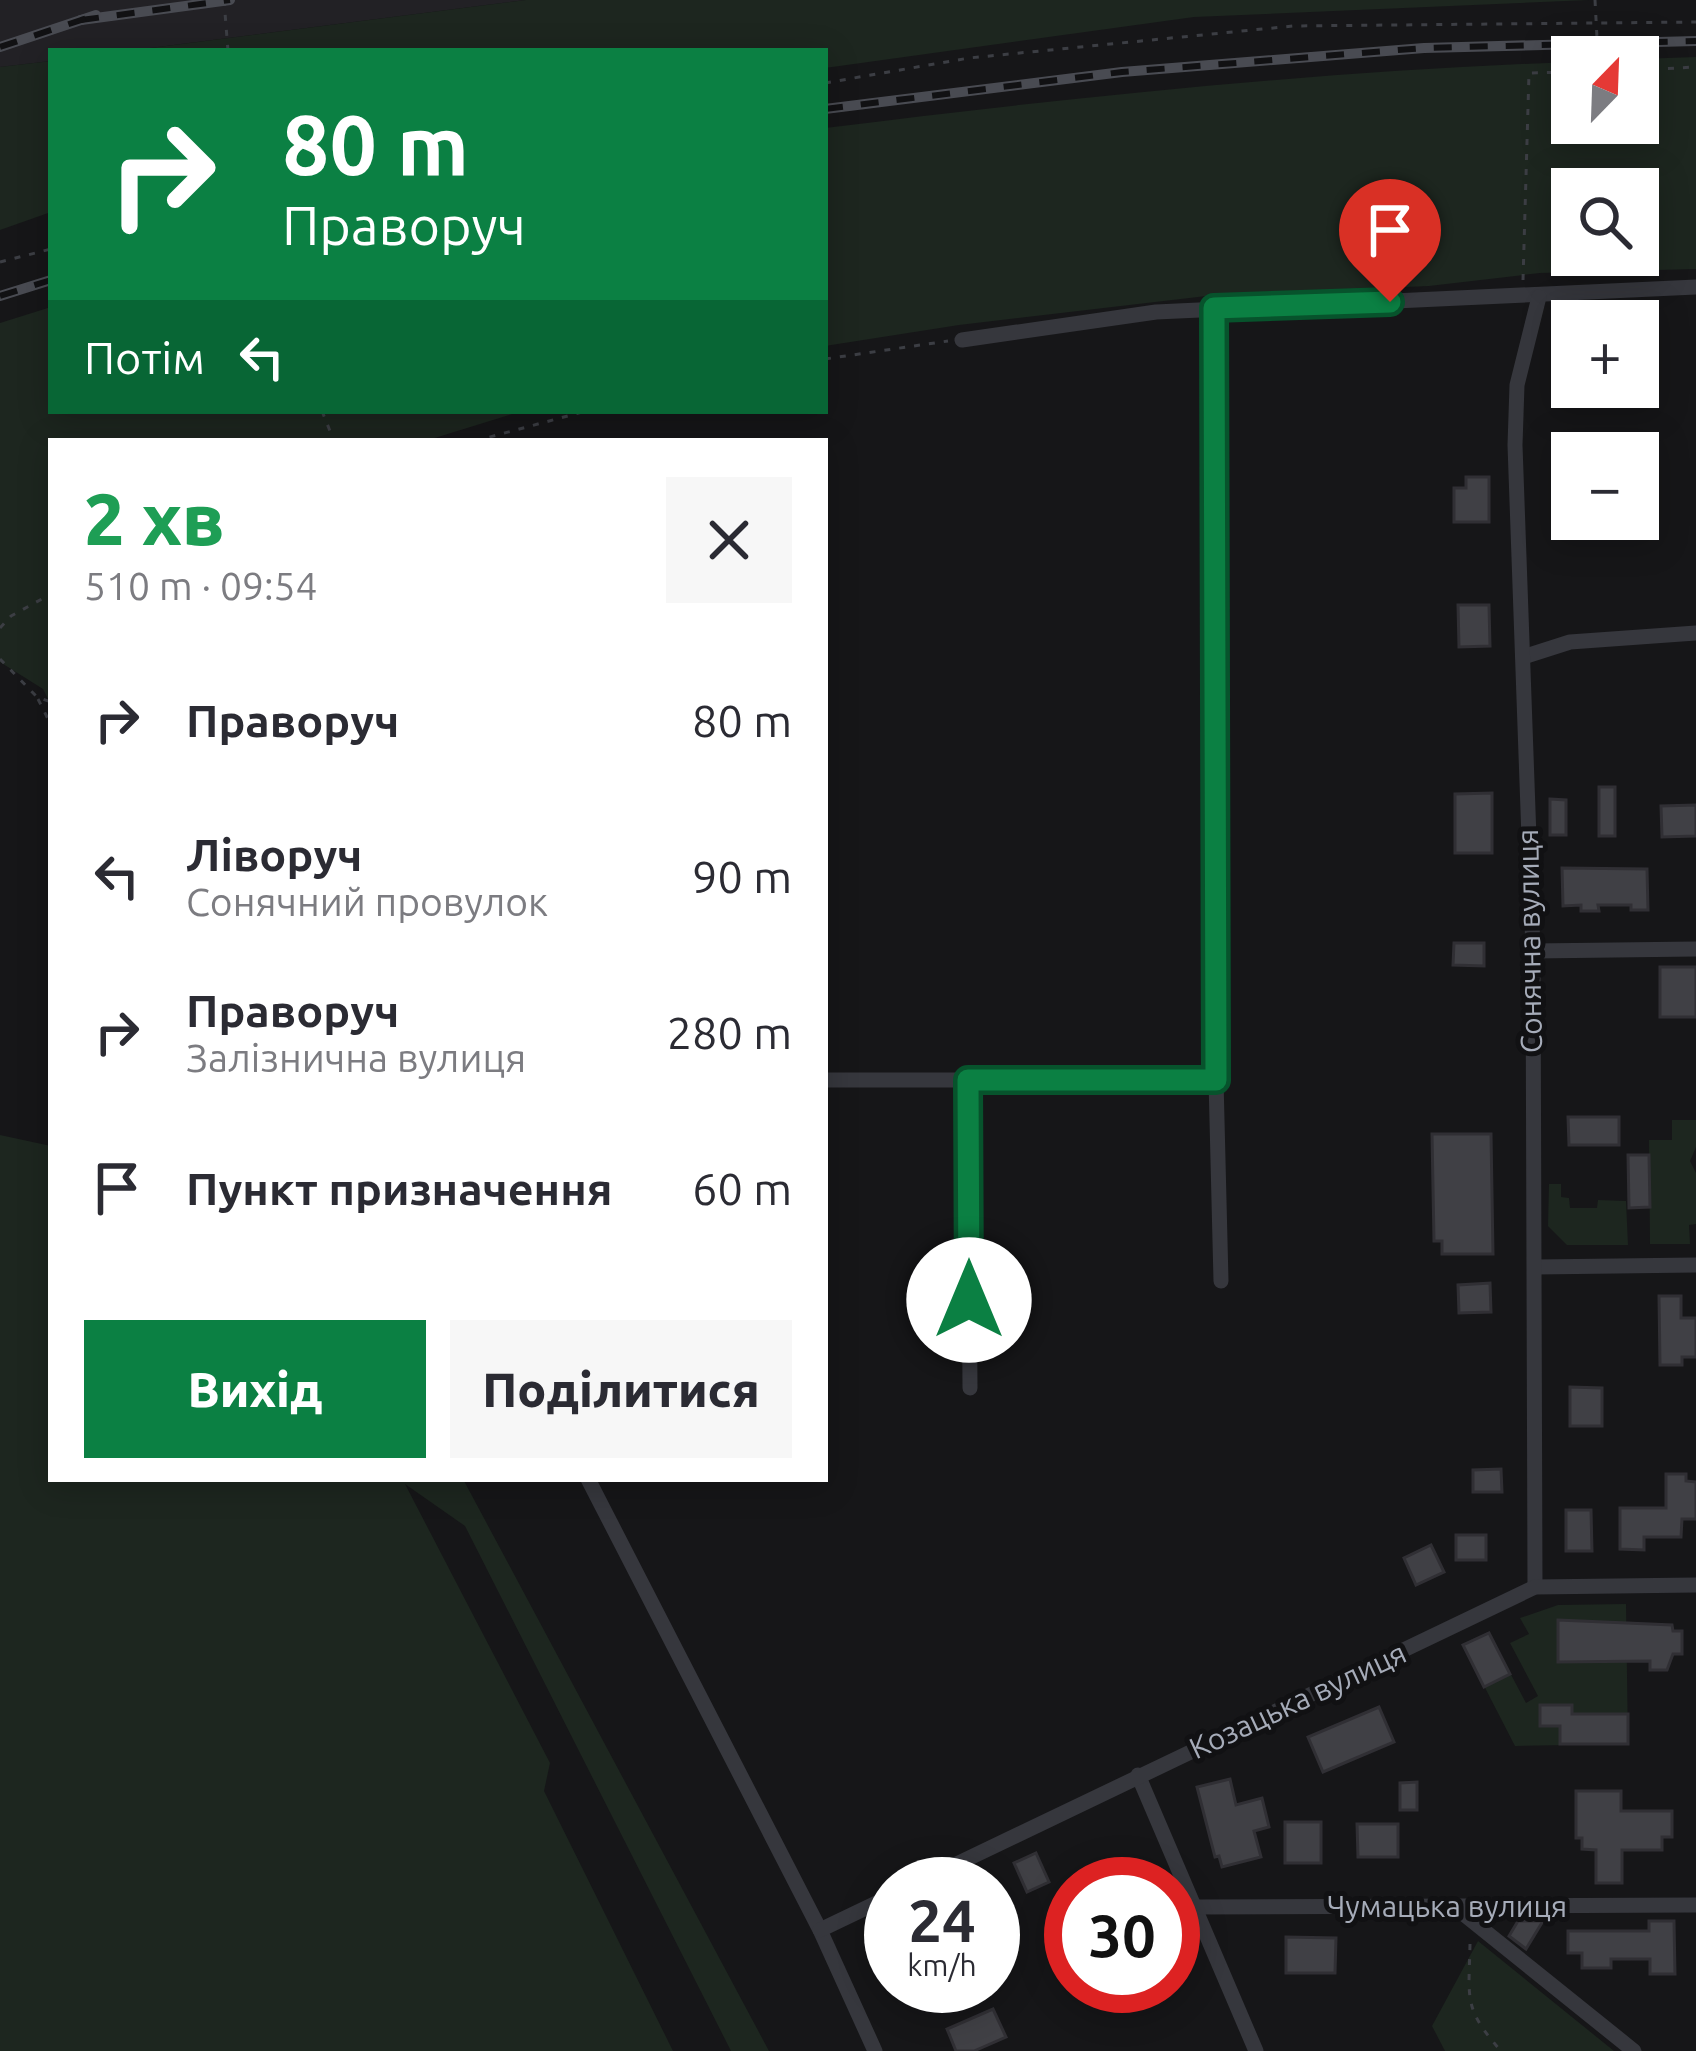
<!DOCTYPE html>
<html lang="uk">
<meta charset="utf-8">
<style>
body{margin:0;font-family:Ubuntu,sans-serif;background:#f7f7f7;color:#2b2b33;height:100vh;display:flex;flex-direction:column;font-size:45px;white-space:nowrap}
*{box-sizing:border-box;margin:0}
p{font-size:39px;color:#7c7c81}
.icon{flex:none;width:66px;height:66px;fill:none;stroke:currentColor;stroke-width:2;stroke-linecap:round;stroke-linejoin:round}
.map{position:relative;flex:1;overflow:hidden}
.details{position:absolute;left:48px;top:438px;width:780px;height:1044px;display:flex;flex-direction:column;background:#fff;border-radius:0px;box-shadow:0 6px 30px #0003}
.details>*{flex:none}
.guide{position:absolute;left:48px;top:48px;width:780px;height:366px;border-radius:0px;box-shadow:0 6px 30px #0003;background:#0b8043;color:#fff;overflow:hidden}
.needle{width:78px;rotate:23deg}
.fabs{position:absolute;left:1551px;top:36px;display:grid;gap:24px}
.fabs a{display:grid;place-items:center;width:108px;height:108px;border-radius:0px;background:#fff;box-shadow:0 6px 30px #0003;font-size:60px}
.speed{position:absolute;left:864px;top:1857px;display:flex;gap:24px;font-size:60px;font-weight:700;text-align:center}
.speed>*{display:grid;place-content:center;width:156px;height:156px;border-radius:50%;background:#fff;box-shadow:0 6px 30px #0003;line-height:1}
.speed small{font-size:30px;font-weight:400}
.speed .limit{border:18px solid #d22;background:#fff;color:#111}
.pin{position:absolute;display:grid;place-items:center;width:102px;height:102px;color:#fff;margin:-123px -51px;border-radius:50% 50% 50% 0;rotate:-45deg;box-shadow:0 0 12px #0007}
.pin .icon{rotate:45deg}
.me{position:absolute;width:132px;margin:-66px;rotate:0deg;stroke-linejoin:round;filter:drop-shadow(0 0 9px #0008)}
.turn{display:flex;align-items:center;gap:42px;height:252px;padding:0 36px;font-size:54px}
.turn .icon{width:156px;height:156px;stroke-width:2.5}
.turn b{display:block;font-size:84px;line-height:102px}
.then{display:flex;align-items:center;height:114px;padding:0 36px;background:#0003;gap:24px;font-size:45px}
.round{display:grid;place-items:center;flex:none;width:126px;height:126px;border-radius:0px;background:#f7f7f7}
.summary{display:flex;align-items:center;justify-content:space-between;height:204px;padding:0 36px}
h1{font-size:72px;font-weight:800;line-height:90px;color:#1e9e55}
.action{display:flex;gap:24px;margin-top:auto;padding:24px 36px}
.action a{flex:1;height:138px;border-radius:0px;background:#0b8043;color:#fff;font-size:48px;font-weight:800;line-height:138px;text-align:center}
.action a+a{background:#f7f7f7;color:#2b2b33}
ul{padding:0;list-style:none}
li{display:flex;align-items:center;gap:36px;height:156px;padding:0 36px}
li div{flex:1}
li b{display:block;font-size:45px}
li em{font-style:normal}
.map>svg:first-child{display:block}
.built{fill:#222125}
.green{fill:#1d261f;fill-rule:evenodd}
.building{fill:#404045;stroke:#302f34;stroke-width:3}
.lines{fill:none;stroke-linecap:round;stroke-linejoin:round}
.path{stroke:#3c3e44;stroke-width:3;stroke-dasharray:6 9;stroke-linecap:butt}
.street{stroke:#36373d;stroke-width:15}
.rail-casing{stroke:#494b52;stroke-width:10}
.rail{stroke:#111113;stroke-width:6;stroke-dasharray:18;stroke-linecap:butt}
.route-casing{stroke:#07532c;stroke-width:30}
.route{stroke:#0b8043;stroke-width:21}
.labels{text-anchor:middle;stroke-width:10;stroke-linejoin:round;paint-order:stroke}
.street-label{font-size:30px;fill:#a6acb9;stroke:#111113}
</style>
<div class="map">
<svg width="1696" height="2051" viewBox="0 0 1696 2051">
<rect width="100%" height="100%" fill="#161618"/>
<path class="built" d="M0 0H526L127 51H51V61L0 67Z"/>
<g class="green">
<path d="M526 0H1589L1194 17 825 68V51H127Z"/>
<path d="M1696 57V269L1540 273 1429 286 1215 295 959 325 825 346V128C1074 97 1321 71 1572 62V123H1638V59ZM1572 189H1638V255H1572Z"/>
<path d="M51 61V212L0 230V67Z"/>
<path d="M51 307V411H522L425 441H51V705L43 689 0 662V323Z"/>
<path d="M1672 1120H1696V1147L1690 1161 1696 1173V1224L1689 1225 1690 1244H1650L1649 1140H1672Z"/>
<path d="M0 1135 51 1146V1479H463L769 2051H731L465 1526 405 1484 550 1763 544 1791 673 2051H0Z"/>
<path d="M1549 1184H1561V1197L1569 1198 1570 1208H1597L1598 1200 1626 1201 1628 1245H1567L1548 1226Z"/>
<path d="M1626 1604 1628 1744 1515 1746 1463 1645 1489 1633 1526 1703 1538 1696 1510 1643 1529 1634 1520 1618 1558 1605Z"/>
<path d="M1478 1941 1614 2051H1445L1432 2026Z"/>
</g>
<g class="building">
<path d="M1466 477H1489V522H1454V488H1466Z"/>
<path d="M1458 605H1489L1490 646 1459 647Z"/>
<rect x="1599" y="787" width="16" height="49"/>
<path d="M1492 793V853H1455V794Z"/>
<path d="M1550 799 1566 800V835H1550Z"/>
<path d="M1696 805V836L1662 837 1661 806Z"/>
<path d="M1562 868 1647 869 1648 910H1631V905H1598L1599 911H1581V905L1563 906Z"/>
<path d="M1454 943H1484V966L1453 965Z"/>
<rect x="1660" y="967" width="36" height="50"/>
<path d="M1568 1117H1619V1145H1569Z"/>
<path d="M1432 1134H1491L1493 1254H1442V1241H1434Z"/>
<path d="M1628 1155H1649L1650 1207 1629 1208Z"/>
<path d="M1490 1283 1491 1312 1459 1313 1458 1285Z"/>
<path d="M1659 1296H1681V1318H1696V1357H1682V1365H1660Z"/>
<path d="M1570 1387 1602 1388V1426H1570Z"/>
<path d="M1501 1469 1502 1492H1473V1470Z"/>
<path d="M1666 1474H1686V1481L1696 1482V1519H1682L1681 1537H1644V1550L1620 1549V1508H1666Z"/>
<path d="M1566 1510H1591L1592 1551H1566Z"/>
<rect x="1456" y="1535" width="30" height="25"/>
<path d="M1431 1545 1444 1572 1416 1585 1404 1558Z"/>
<path d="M1558 1620 1672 1625 1673 1631H1682V1654H1673L1667 1670H1650V1661L1558 1662Z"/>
<path d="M1489 1633 1510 1674 1484 1687 1463 1645Z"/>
<path d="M1540 1705H1572V1714H1628V1744H1560V1726H1540Z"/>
<path d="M1379 1707 1394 1742 1323 1772 1308 1737Z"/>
<path d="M1230 1779 1236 1805 1262 1798 1269 1827 1254 1831 1261 1857 1222 1867 1219 1856 1215 1857 1197 1787Z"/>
<path d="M1417 1782V1810H1400V1783Z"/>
<path d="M1576 1791H1621V1811H1672V1837H1662V1850H1622V1883H1596V1850L1582 1849V1838H1576Z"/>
<rect x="1285" y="1822" width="36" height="41"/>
<path d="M1357 1824H1398V1857H1358Z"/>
<path d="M1036 1853 1049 1882 1027 1892 1014 1863Z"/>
<path d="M1126 1863 1132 1878 1127 1880 1128 1884H1079Z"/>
<path d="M1518 1921H1543L1526 1949 1509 1936Z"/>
<path d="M1649 1921H1674L1675 1974H1650V1959H1611V1968H1582V1953H1568V1931H1649Z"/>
<path d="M1286 1937 1336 1938 1335 1973H1286Z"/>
<path d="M993 2009 1006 2037 974 2051H956L947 2029Z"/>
</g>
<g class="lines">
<g class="path">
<path d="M224 0 228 51"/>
<path d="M1595 0 1598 57"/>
<path d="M1638 70 1696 67"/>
<path d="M825 83 969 58 1293 26 1696 22"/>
<path d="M0 262 51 249"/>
<path d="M1523 280 1529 73 1572 72"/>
<path d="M825 359 948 341"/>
<path d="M322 411 334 441"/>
<path d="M475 441 586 411"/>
<path d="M0 628 11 616 51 594"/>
<path d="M0 659 37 697 51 702"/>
<path d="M38 699 51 725"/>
<path d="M1470 1944C1469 1999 1463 2008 1501 2051"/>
</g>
<g class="street">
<path d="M1214 308 1216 1080 1221 1281"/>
<path d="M962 340 1156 312 1696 287"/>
<path d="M1523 657 1570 642 1696 633"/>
<path d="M1533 951 1696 949"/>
<path d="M825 1080H1216"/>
<path d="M968 1080 970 1388"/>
<path d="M1536 1267 1696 1265"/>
<path d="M588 1479 820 1930 875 2051"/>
<path d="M1535 1587 1533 951 1515 445 1517 385 1539 297"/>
<path d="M1138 1775 1256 2051"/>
<path d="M915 1884 1535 1587 1696 1585"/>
<path d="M1197 1907 1696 1905"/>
<path d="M1456 1908 1634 2051"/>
<path d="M820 1930 891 1896"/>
</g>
<g class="rail-casing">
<g id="rail">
<path d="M81 20 230 0"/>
<path d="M0 47 96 15"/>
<path d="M825 109 1122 72 1424 48 1696 41"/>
<path d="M0 296 51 280"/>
</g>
</g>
<use href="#rail" class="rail"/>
</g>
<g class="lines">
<g class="route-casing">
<path id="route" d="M969 1300 968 1080H1216L1214 308 1390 302"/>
</g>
<use href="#route" class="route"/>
</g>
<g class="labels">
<g class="street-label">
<text transform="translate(1530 941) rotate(-91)" y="10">Сонячна вулиця</text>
<text transform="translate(1298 1701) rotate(-25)" y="10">Козацька вулиця</text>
<text x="1447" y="1917">Чумацька вулиця</text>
</g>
</g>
</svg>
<div class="fabs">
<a><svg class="needle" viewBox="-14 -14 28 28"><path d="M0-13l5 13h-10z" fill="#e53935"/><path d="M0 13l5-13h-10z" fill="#7c7c81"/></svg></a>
<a><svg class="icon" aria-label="search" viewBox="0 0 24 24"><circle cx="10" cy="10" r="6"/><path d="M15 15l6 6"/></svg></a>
<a>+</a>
<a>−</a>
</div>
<div class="speed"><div>24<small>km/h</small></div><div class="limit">30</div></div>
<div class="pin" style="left:1390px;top:302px;background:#d93025"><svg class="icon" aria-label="arrive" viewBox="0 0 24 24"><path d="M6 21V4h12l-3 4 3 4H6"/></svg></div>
<svg class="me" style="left:969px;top:1300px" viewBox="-20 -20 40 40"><circle r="19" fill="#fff"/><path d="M0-13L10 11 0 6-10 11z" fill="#0b8043"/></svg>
<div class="guide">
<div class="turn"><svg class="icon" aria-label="right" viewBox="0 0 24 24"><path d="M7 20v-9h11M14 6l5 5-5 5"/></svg><div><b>80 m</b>Праворуч</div></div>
<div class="then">Потім<svg class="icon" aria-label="left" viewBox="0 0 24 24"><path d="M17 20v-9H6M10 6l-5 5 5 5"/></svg></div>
</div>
<section class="details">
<div class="summary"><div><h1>2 хв</h1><p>510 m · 09:54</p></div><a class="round"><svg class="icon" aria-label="close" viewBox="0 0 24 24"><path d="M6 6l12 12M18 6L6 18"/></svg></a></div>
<ul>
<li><svg class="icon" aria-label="right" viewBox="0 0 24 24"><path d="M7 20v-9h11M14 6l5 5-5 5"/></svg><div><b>Праворуч</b></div><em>80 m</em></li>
<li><svg class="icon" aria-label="left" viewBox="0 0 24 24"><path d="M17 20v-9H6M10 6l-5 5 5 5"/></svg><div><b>Ліворуч</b><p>Сонячний провулок</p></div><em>90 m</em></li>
<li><svg class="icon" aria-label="right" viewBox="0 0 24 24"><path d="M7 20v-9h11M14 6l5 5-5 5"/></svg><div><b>Праворуч</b><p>Залізнична вулиця</p></div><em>280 m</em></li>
<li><svg class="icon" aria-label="arrive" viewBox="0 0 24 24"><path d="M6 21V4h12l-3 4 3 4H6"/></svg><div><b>Пункт призначення</b></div><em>60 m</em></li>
</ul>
<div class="action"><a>Вихід</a><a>Поділитися</a></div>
</section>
</div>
